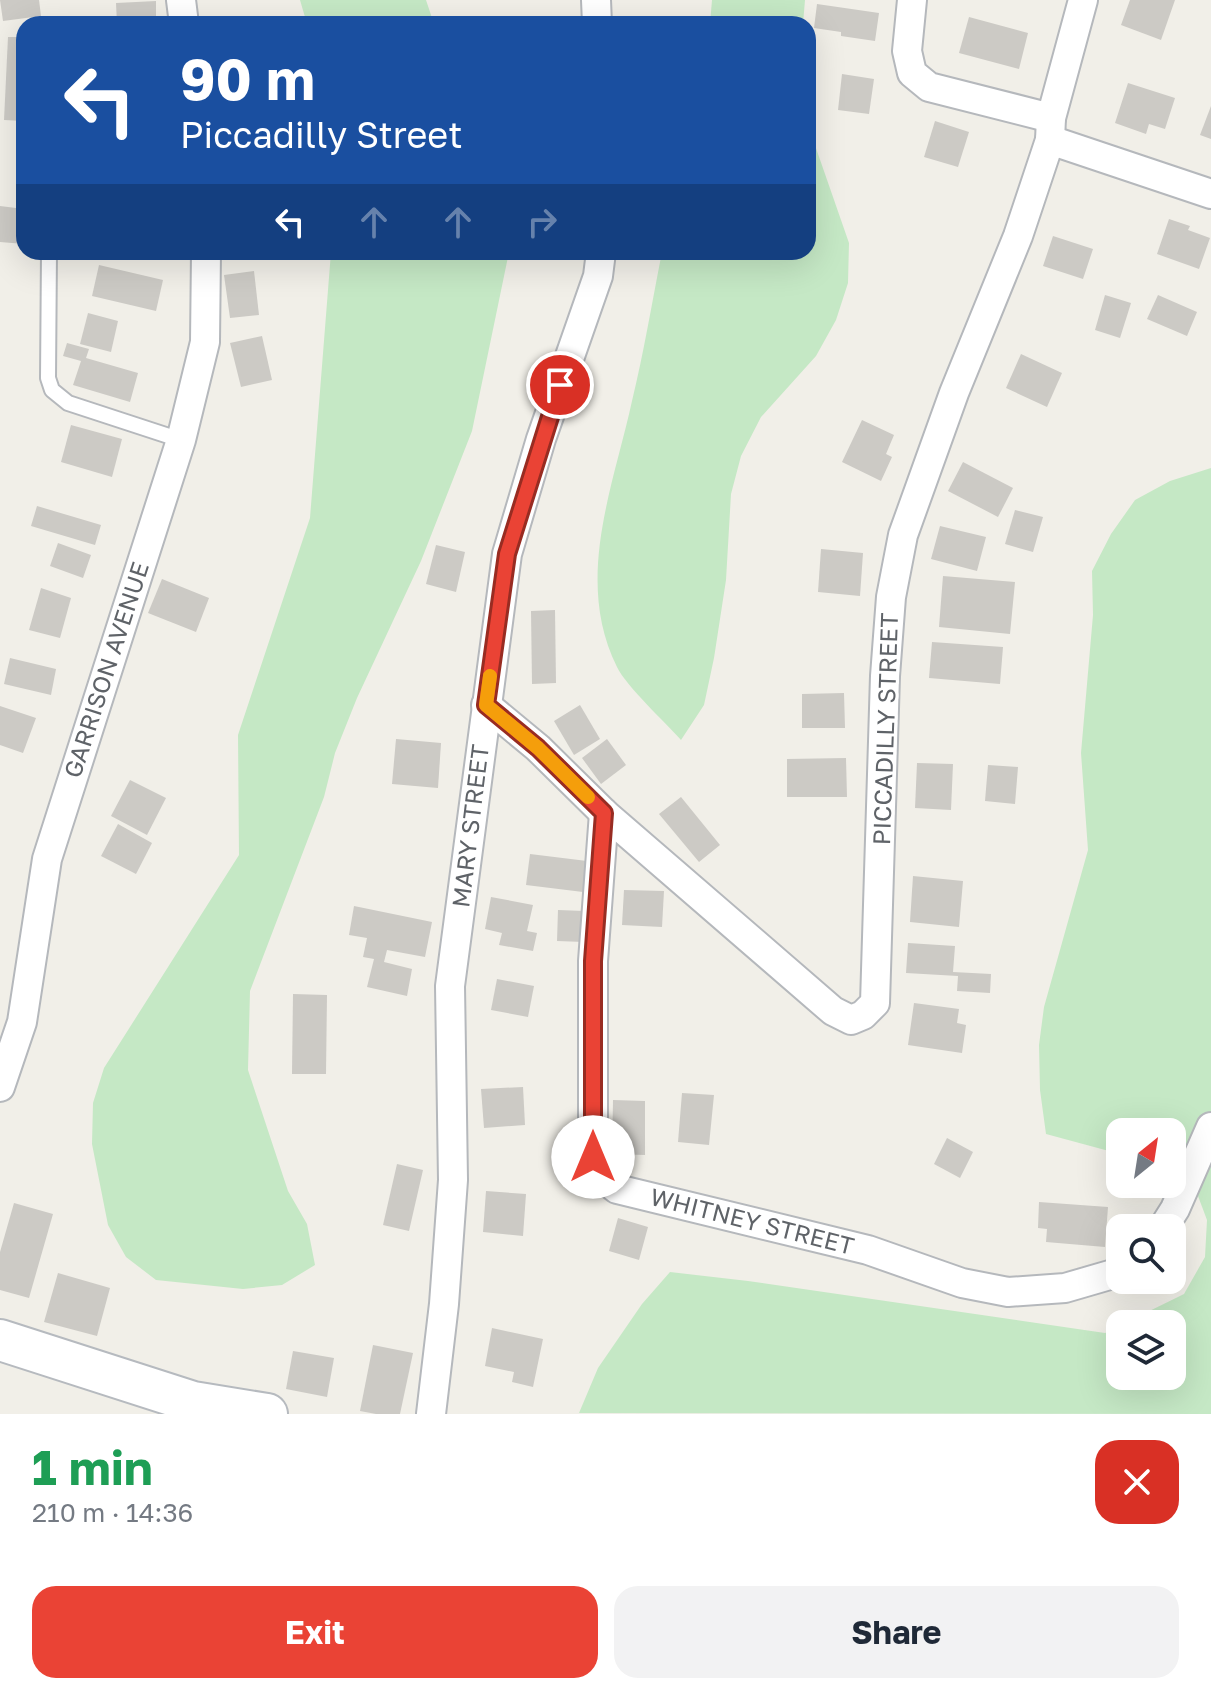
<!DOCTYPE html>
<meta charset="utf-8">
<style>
body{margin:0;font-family:"Golos Text",sans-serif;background:#f2f2f3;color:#1f2937;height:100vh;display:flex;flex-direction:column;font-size:30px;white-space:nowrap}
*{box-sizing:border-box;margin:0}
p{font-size:26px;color:#747a83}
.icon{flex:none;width:44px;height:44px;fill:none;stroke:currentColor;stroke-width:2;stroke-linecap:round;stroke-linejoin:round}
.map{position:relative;height:1414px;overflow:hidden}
.side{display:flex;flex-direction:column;background:#fff;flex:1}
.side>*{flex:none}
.hud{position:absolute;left:16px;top:16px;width:800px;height:244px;border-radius:24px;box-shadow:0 8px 32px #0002;background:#1a4fa0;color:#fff;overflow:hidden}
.needle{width:52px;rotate:30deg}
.controls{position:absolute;left:1106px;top:1118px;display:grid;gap:16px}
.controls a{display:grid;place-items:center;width:80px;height:80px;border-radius:16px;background:#fff;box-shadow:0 8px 32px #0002;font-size:40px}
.pin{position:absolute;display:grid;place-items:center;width:68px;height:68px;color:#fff;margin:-34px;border:4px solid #fff;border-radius:50%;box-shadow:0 2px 8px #0007}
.me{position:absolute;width:88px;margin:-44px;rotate:0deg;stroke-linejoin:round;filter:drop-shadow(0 0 6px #0008)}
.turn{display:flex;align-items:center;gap:28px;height:168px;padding:0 32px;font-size:36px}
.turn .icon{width:104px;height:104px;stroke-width:2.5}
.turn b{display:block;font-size:56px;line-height:68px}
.lanes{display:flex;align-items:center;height:76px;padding:0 32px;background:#0003;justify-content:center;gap:40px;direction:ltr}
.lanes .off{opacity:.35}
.round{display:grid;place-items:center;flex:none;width:84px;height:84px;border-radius:24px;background:#f2f2f3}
.overview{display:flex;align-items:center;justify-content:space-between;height:136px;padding:0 32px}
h1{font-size:48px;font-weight:700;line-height:60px;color:#1e9e55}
.primary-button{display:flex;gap:16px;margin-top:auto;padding:16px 32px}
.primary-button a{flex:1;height:92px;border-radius:24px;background:#ea4335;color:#fff;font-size:32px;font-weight:700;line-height:92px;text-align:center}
.primary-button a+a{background:#f2f2f3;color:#1f2937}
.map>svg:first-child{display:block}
.green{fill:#c5e8c5}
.building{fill:#cccac5}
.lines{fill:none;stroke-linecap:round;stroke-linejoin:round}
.lane-casing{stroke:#b5b8bc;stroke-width:18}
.street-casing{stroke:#b5b8bc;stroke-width:32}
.secondary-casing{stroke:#b6babf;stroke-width:44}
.lane{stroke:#fff;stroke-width:14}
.street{stroke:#fff;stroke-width:28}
.secondary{stroke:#fff;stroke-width:40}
.route-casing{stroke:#982c22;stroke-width:20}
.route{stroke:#ea4335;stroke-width:14}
.slow{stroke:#f59e0b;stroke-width:14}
.labels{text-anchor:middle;stroke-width:6;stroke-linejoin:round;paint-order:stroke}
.street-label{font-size:24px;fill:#5f6368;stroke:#fff}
</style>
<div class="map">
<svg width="1211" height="1414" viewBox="0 0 1211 1414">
<rect width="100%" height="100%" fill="#f1efe8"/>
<g class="green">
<path d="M300 0H426L434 24H307Z"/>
<path d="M712 0H805L803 24H710Z"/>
<path d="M808 117 809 128 849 243 848 283 836 320 816 356 761 417 741 456 731 494 726 580 714 658 704 705 681 740C666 723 626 686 617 667 574 580 613 488 632 401 644 352 652 302 662 252H808Z"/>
<path d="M331 252H509L472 431 421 561 357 698 335 753 324 797 250 991 248 1070 288 1191 307 1224 315 1265 282 1285 243 1289 156 1280 126 1257 108 1225 92 1144 93 1103 104 1068 239 855 238 735 310 518Z"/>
<path d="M1211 468V1414L579 1413 598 1368 642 1304 670 1272 748 1281 1105 1333 1120 1326V1376H1172V1324H1123L1184 1294 1205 1257 1207 1220 1192 1180 1172 1172V1132H1120V1154L1046 1134 1040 1090 1039 1045 1044 1007 1088 850 1081 753 1093 615 1092 571 1111 534 1135 500 1170 481Z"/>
</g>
<g class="building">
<path d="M0 0H39L41 16 3 21Z"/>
<path d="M1130 0H1175L1161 40 1121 25Z"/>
<path d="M156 1V24H117L116 3Z"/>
<path d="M817 4 879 13 875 41 841 36V32L814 28Z"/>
<path d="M969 17 1028 33 1019 69 959 53Z"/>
<path d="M8 37H24V121L4 120Z"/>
<path d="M842 74 874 79 869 114 838 110Z"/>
<path d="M1128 83 1175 98 1165 129 1149 124 1146 134 1115 123Z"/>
<path d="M1211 106V139L1200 135Z"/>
<path d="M935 121 969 132 958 167 924 157Z"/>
<path d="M0 206 24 209V244L0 242Z"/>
<path d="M1169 219 1190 226 1188 230 1210 238 1199 269 1157 254Z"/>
<path d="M1053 236 1093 249 1083 279 1043 266Z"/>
<path d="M99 265 163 280 156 311 92 296Z"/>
<path d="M254 271 259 315 230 318 224 275Z"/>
<path d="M1105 295 1131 303 1120 338 1095 330Z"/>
<path d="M1158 295 1197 312 1187 336 1147 319Z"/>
<path d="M88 313 118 321 111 352 80 344Z"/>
<path d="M262 336 272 380 241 387 230 343Z"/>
<path d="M67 343 89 349 86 358 138 373 130 402 73 385 81 361 63 356Z"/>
<path d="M1021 354 1062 373 1047 407 1006 388Z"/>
<path d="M862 420 894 435 886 454 892 457 881 481 842 462Z"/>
<path d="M71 425 122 439 112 477 61 462Z"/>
<path d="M963 462 1013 488 998 517 948 491Z"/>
<path d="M37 506 101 525 95 545 31 526Z"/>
<path d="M1015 510 1043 517 1033 552 1005 544Z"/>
<path d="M940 526 986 537 977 571 931 559Z"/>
<path d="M58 543 91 555 83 578 50 566Z"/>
<path d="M436 545 465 552 456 592 426 584Z"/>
<path d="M821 549 863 553 860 596 818 592Z"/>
<path d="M943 576 1015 582 1010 634 939 627Z"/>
<path d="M162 579 209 598 196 632 148 613Z"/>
<path d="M41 588 71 598 60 638 29 630Z"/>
<path d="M555 610 556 683 532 684 531 611Z"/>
<path d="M932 642 1003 647 1000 684 929 678Z"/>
<path d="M10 658 56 669 51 695 4 684Z"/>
<path d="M844 693 845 728H802V694Z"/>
<path d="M580 705 600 739 574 755 554 721Z"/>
<path d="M0 706 36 718 23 753 0 745Z"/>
<path d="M396 739 441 743 438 788 392 784Z"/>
<path d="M607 739 626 765 601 784 582 758Z"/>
<path d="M846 758 847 797H787V759Z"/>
<path d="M917 763 953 764 951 810 915 808Z"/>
<path d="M988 765 1018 767 1015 804 985 801Z"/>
<path d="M130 780 166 798 147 835 111 816Z"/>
<path d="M681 797 720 845 699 862 659 814Z"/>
<path d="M118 824 152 843 136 874 101 856Z"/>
<path d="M530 854 587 861 583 892 526 885Z"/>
<path d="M913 876 963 881 959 927 910 922Z"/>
<path d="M624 890 664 891 662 927 622 925Z"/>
<path d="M491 897 533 905 527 931 537 933 533 951 499 945 502 933 485 929Z"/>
<path d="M354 906 432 922 425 957 387 950 384 962 412 969 407 996 367 987 374 959 363 957 367 938 349 935Z"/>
<path d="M558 910 584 911V942L557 941Z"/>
<path d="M908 943 955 946 953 972 991 974 990 993 957 991 958 976 906 973Z"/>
<path d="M497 979 534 986 528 1017 491 1010Z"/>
<path d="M293 994 327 995 326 1074H292Z"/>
<path d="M914 1003 959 1009 957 1023 966 1025 962 1053 908 1045Z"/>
<path d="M523 1087 525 1125 484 1128 481 1089Z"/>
<path d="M682 1093 714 1095 709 1145 678 1142Z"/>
<path d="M613 1100 645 1101V1155L612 1154Z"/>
<path d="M947 1138 973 1152 960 1178 934 1164Z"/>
<path d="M397 1164 423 1170 409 1231 383 1225Z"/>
<path d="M486 1191 526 1194 523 1236 483 1232Z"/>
<path d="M1039 1202 1108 1207 1105 1247 1046 1242 1047 1229 1038 1228Z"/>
<path d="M14 1203 53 1214 29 1298 0 1290V1252Z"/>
<path d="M618 1218 648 1227 639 1260 609 1251Z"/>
<path d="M58 1273 110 1288 97 1336 44 1322Z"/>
<path d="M492 1328 543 1339 533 1387 512 1382 514 1372 485 1366Z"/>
<path d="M373 1345 413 1353 400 1414H376L360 1411Z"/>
<path d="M293 1351 334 1358 327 1397 286 1389Z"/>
</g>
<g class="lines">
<g class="lane-casing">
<path id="lane" d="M49 252 48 378 52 390 68 403 181 440"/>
</g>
<g class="street-casing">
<g id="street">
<path d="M181 0 184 24"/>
<path d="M596 0 597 24"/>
<path d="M912 0 907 51 912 73 929 87 1051 118"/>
<path d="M1050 140 1211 194"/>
<path d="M486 705 538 748 604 813 833 1011 851 1020 863 1015 875 1003 885 676 891 597 903 535 954 393 1018 236 1050 140 1051 118 1083 0"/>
<path d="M604 813 593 961V1157L602 1177 617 1189 868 1250 962 1283 1008 1292 1065 1288 1120 1272"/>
<path d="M0 1087 22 1022 47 859 181 440 205 342 206 252"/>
<path d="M1163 1228 1175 1209 1211 1127"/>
<path d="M431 1414 444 1304 453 1180 450 986 507 554 541 439 598 276 601 252"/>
</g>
</g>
<g class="secondary-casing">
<path id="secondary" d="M0 1340 193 1402 267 1414"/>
</g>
<use href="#lane" class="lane"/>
<use href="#street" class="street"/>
<use href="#secondary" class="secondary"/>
</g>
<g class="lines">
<g class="route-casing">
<path id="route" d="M560 385 507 554 486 705 538 748 604 813 593 961V1157"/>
</g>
<use href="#route" class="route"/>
<path class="slow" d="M490 676 486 705 538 748 588 797"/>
</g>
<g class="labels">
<g class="street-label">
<text transform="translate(107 670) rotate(-72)" y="8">GARRISON AVENUE</text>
<text transform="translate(886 729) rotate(-88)" y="8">PICCADILLY STREET</text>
<text transform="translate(471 826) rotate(-83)" y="8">MARY STREET</text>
<text transform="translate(752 1222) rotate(14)" y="8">WHITNEY STREET</text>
</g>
</g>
</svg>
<div class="controls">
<a><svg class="needle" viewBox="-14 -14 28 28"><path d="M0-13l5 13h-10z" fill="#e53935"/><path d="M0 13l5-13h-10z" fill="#747a83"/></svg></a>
<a><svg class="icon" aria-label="search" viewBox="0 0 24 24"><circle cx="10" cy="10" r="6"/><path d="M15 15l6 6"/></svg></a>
<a><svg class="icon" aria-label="layers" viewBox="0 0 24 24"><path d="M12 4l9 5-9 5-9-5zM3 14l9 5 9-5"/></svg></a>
</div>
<div class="pin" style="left:560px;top:385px;background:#d93025"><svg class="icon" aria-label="arrive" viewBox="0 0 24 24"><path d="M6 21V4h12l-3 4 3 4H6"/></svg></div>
<svg class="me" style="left:593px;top:1157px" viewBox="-20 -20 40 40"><circle r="19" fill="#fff"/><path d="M0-13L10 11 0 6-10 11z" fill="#ea4335"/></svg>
<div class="hud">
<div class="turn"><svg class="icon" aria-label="left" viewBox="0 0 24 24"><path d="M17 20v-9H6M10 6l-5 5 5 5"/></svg><div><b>90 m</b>Piccadilly Street</div></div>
<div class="lanes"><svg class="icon" aria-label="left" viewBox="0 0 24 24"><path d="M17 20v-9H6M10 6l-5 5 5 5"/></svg><svg class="icon off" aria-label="ahead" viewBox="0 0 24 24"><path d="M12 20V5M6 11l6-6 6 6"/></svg><svg class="icon off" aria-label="ahead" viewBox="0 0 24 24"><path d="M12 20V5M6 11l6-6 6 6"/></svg><svg class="icon off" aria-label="right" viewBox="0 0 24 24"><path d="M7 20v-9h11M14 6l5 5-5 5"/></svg></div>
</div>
</div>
<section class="side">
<div class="overview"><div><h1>1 min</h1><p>210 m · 14:36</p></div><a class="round" style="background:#d93025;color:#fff"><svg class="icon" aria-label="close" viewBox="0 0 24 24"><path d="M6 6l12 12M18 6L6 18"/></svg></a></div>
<div class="primary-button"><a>Exit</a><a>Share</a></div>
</section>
